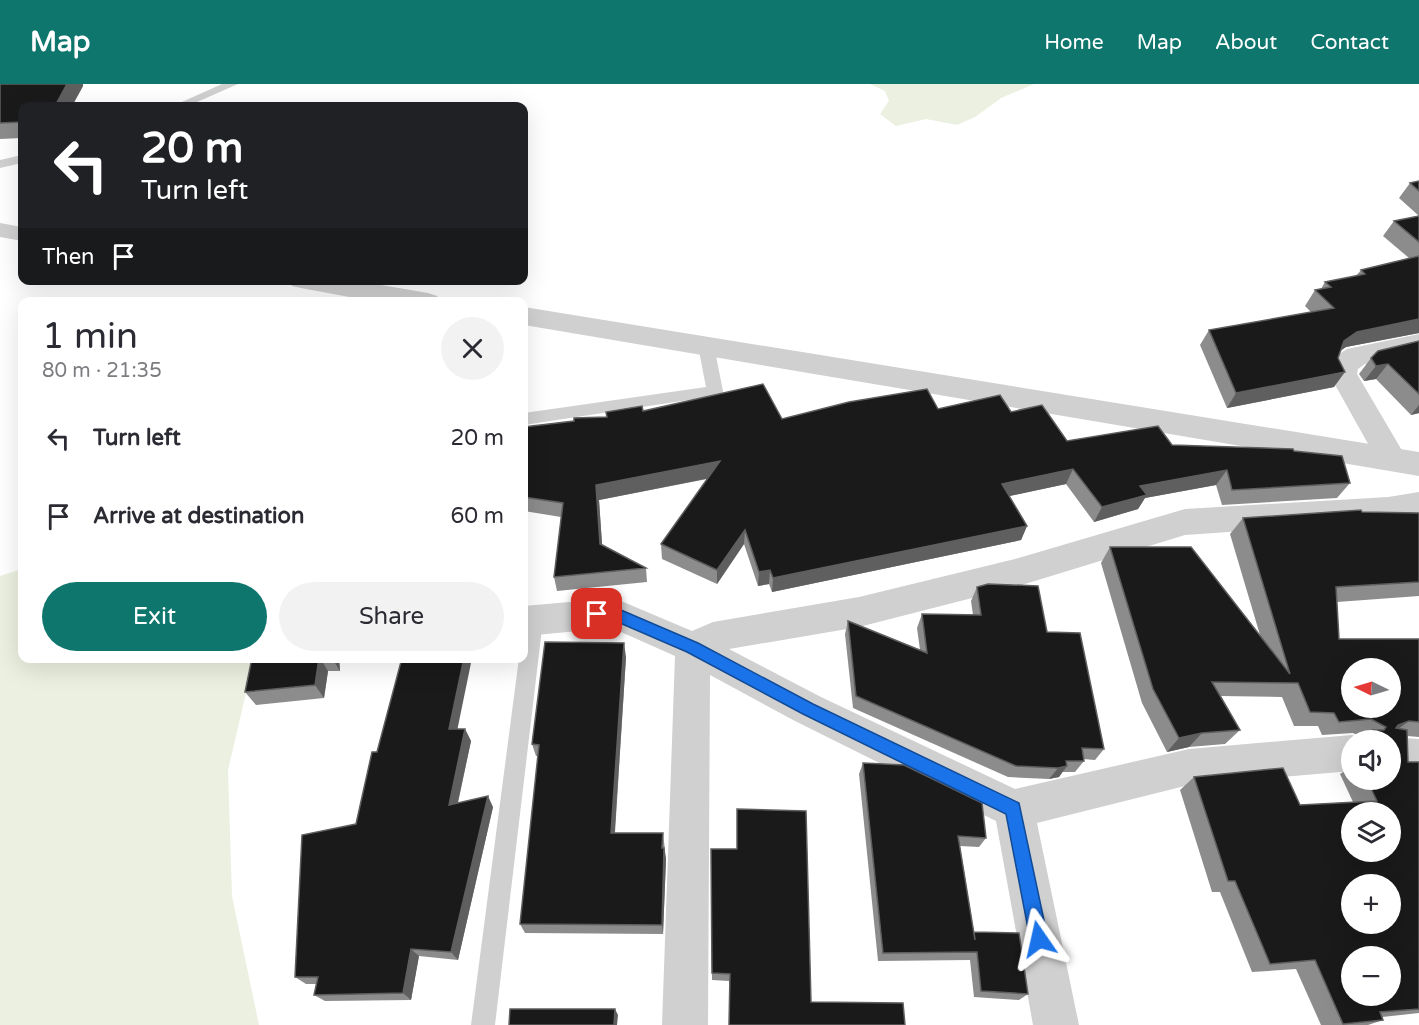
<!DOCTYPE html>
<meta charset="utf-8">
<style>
body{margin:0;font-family:"Varela Round",sans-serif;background:#f2f2f3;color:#2b2b33;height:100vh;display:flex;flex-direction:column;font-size:22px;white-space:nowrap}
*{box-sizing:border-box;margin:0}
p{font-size:20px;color:#7c7c81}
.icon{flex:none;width:33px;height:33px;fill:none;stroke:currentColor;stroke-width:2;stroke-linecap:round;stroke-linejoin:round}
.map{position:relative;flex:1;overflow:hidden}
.sheet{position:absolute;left:18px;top:213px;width:510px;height:366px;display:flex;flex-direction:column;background:#fff;border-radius:12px;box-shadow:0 6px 24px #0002}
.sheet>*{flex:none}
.guide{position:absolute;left:18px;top:18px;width:510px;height:183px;border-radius:12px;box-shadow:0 6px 24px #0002;background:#202124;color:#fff;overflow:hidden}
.needle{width:39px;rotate:275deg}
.tools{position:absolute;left:1341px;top:574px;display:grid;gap:12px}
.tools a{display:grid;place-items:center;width:60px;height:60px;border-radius:50%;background:#fff;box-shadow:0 6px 24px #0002;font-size:30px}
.pin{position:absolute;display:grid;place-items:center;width:51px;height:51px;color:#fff;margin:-26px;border-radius:12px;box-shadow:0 3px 9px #0006}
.me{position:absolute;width:66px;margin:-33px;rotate:349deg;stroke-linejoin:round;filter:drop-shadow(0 0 4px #0008)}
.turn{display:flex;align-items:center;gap:21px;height:126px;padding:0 24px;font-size:27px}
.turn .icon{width:78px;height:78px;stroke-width:2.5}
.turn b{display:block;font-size:42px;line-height:51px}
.then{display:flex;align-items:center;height:57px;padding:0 24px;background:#0003;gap:12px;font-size:22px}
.round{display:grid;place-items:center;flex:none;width:63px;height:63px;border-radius:32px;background:#f2f2f3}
.headline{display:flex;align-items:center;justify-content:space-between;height:102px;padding:0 24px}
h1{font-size:36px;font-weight:600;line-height:45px}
.action{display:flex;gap:12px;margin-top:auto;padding:12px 24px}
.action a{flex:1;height:69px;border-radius:36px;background:#0f766e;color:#fff;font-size:24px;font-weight:600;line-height:69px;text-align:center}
.action a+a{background:#f2f2f3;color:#2b2b33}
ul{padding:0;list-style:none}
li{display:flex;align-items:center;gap:18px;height:78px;padding:0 24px}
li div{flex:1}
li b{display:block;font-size:22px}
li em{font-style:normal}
header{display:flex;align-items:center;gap:36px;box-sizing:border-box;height:84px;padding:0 30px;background:#0f766e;color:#fff}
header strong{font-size:28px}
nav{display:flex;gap:33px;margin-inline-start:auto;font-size:21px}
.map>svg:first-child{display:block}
.green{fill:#ebf0e0}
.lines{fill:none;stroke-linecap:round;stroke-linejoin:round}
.service{fill:#d0d0d0;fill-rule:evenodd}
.minor{fill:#d0d0d0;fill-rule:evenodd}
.tertiary{fill:#d0d0d0;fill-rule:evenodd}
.wall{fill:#8c8c8c}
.shaded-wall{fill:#5f5f5f}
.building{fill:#1a1a1a;stroke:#5f5f5f;stroke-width:1.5;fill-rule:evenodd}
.route{fill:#1a73e8;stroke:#114b97;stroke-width:1.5}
</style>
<header>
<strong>Map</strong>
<nav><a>Home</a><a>Map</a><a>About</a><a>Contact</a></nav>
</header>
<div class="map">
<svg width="1419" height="941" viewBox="0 0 1419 941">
<rect width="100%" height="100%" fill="#fff"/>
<g class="green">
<path d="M870 0H1034L1001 14 975 33 957 41 926 35 896 42 880 30 889 17 885 7Z"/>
<path d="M22 485V574L252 575 250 592 228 686 232 812 259 941H0V492Z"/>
</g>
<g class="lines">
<g class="service">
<path d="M222 0H238L188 22H173Z"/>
<path d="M22 71V79L0 84V76Z"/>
<path d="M706 257 714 262 723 307 721 311 524 341V329L706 303 698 262Z"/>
<path d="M534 528 541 530 543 536 495 941H471L519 574H524L525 536 527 530Z"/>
</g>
<g class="minor">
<path d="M1419 250V268L1365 280 1358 285 1357 290 1407 375 1403 383 1392 386 1381 383 1329 290 1335 273 1347 265Z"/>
<path d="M1419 408V432L1388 437 1185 451 1015 503 859 543 729 565 821 613 1015 705 1189 665 1352 651 1366 657H1352V687L1189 701 1037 739 1079 941H1033L996 737 795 637 710 591 708 941H662L675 572 612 544 524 552V522L614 514 692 547 713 538 859 513 1015 475 1185 425 1388 413Z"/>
<path d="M1390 653 1419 655V691L1390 689V657H1380Z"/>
</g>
<g class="tertiary">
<path d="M0 139 22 143V157L0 153Z"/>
<path d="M288 196H352L428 209 437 212 441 218H376L301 204 292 202Z"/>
<path d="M524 223 1419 368V392L524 241Z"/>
</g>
</g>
<g class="wall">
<path d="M0 0H83V2L72 22H22V54L0 55Z"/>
<path d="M1419 97V249L1346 263 1340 267 1338 274 1334 303 1227 324 1200 261 1209 246 1311 228 1305 222 1315 206 1321 205 1325 198 1356 192 1361 186 1409 174 1383 152 1394 137 1419 132 1399 114 1410 99Z"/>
<path d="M1419 257V329L1411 331 1376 295 1364 297 1359 290 1371 274Z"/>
<path d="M938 325 1011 328 1067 357 1294 367 1350 399 1337 414 1222 421 1216 401 1145 414 1138 425 1094 438 1066 400 1009 412 1027 442 1021 456 772 508 769 500 758 502 744 460 717 500 662 475 661 460 707 395 599 416 602 460 646 484 647 498 557 507 554 493 561 433 524 427V343L606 333 643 327 782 335Z"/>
<path d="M1362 428 1419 429V512L1337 518 1339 555H1419V653L1407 652 1408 678H1419V929L1382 933 1383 936 1368 941H1321L1296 885 1252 888 1220 808H1212L1180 706 1194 693 1300 721 1353 718 1340 690 1352 682V696H1390V657H1357L1362 653 1353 649 1322 651 1318 642H1294L1282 613 1221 612 1240 646 1225 660 1189 663 1167 668 1142 619 1101 479 1110 463 1260 551 1230 450 1243 434Z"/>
<path d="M977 503 1047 548 1104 665 1095 676 1083 675 1084 677 1075 688H1062L1059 693 1049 695 1008 693 853 624 845 550 848 537 920 566 917 544 922 530 973 531 971 517Z"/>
<path d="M626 573 615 749H663L666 775 663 850 525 849 520 840 538 672H536L532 660Z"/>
<path d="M252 574H339L340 587H328L324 614 256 621 245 608Z"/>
<path d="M457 645H465L471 657 458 719 493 723 458 876 419 872 411 916 325 917 314 911 316 900H306L295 893 356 740 377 668Z"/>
<path d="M863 679 986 754 979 763 960 762 974 848 1028 910 1019 916 974 913 970 876 878 877 859 690Z"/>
<path d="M737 725 811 918 905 941H729V897L712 896 711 765H737Z"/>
</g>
<g class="shaded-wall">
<path d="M67 0H83V2L72 22H55Z"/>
<path d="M1419 235V249L1346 263 1333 272 1344 257 1357 248Z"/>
<path d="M1388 280 1376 295 1364 297 1376 282Z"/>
<path d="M1345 288 1334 303 1227 324 1236 309Z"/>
<path d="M1419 321V329L1411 331Z"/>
<path d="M720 377V392L599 416 603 474 600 460 596 401Z"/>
<path d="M1073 385 1066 400 996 415 1002 400Z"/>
<path d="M1227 386 1216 401 1145 414 1138 425 1094 438 1102 423 1140 402Z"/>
<path d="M1027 442 1021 456 772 508 773 494Z"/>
<path d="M745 446 744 460 717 500V486Z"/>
<path d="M770 486 769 500 758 502 759 488Z"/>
<path d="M624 559 626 573 614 759 611 749Z"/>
<path d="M320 574 328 587 324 614 315 601Z"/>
<path d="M332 574H339L340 587Z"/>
<path d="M464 574H472L455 657 449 645Z"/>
<path d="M1409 637 1390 651 1398 641Z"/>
<path d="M465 645 471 657 455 731 449 721Z"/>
<path d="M1202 649 1189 663 1167 668 1179 654Z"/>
<path d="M1067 682 1059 693 1049 695 1058 684Z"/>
<path d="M488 712 493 723 458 876 451 868Z"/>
<path d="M664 764 666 775 663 850 662 841Z"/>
<path d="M411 865 419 872 411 916 403 909Z"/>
<path d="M615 925 618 931 617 941H614Z"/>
</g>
<g class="building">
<path d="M0 0H67L55 22H22V38L0 39Z"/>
<path d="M1419 97V107L1410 99Z"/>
<path d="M1419 132V158L1394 137Z"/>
<path d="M1419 172V235L1357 248 1344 257 1338 274 1345 288 1236 309 1209 246 1334 224 1315 206 1331 203 1325 198 1365 190 1361 186Z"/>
<path d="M1419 257V310L1388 280 1376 282 1371 274 1378 267Z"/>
<path d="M763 300 782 335 849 318 927 305 938 325 1000 311 1011 328 1042 321 1067 357 1158 342 1172 361 1293 365 1294 367 1342 372 1350 399 1232 406 1227 386 1140 402 1147 411 1102 423 1073 385 1002 400 1027 442 773 494 770 486 759 488 745 446 717 486 661 460 720 377 596 401 600 460 646 484 554 493 563 419 524 413V343L574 337V334L607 333 606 328 642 322 643 327Z"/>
<path d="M1361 426 1362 428 1419 429V498L1336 503 1339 555H1419V638L1409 637 1398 641 1396 644 1407 646 1408 678H1419V925L1380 928 1383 936 1343 940 1315 876 1270 880 1235 797H1228L1194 693 1283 684 1300 721 1377 717 1367 696H1390V657H1372V646H1384L1386 643 1371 635 1339 638 1334 629 1310 628 1298 599 1212 598 1240 646 1202 649 1179 654 1153 605 1110 463H1191L1290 590 1243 434ZM1352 585H1390V624H1352ZM1352 729H1390V768H1352ZM1352 801H1390V840H1352ZM1352 873H1390V912H1352Z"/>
<path d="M988 500 1038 502 1047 548 1080 549 1104 665 1082 664 1084 677H1066L1067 682 1058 684 1016 682 856 612 848 537 927 569 922 530 981 531 977 503Z"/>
<path d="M545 558 624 559 611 749H663L662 764H664L662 841 520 840 539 661 532 660Z"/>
<path d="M252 574H319L315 601 245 608Z"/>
<path d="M402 574H464L449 645H465L449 721 488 712 451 868 411 865 403 909 314 911 318 893H295L302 751 356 740 372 668H377Z"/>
<path d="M863 679 904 681 982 719 986 754 958 752 975 856 974 848 1019 849 1028 910 981 907 977 868 883 869Z"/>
<path d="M737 725 806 727 811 918 903 919 905 941H729L730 890 712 889 711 765H737Z"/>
<path d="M510 925H615L614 941H509Z"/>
</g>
<path class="route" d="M614 523 698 559 813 620 1019 719 1048 855 1045 861 1039 864 1032 861 1030 855 1006 730 803 630 687 568 613 536 592 534 590 530 592 526Z"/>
</svg>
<div class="tools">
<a><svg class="needle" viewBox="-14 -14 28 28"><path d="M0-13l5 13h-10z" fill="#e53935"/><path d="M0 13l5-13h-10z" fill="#7c7c81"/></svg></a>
<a><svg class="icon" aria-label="sound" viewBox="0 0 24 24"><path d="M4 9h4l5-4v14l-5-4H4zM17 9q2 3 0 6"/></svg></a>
<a><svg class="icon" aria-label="layers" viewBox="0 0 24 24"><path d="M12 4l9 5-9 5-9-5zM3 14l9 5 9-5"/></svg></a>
<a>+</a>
<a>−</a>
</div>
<div class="pin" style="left:597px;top:530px;background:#d93025"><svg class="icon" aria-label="arrive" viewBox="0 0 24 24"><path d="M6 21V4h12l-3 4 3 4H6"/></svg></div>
<svg class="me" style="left:1039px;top:855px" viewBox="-20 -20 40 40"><path d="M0-17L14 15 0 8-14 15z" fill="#1a73e8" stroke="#fff" stroke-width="4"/></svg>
<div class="guide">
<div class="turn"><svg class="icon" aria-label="left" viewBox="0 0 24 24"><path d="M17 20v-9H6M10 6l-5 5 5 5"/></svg><div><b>20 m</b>Turn left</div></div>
<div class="then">Then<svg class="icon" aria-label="arrive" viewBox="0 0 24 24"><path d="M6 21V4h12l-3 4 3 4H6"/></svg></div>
</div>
<section class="sheet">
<div class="headline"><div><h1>1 min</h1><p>80 m · 21:35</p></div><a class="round"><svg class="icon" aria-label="close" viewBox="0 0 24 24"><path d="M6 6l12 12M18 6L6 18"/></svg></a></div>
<ul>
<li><svg class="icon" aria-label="left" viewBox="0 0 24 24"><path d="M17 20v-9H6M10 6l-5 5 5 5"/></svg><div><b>Turn left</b></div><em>20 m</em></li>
<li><svg class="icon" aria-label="arrive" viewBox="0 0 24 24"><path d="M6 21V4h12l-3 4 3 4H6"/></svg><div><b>Arrive at destination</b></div><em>60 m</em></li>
</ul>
<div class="action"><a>Exit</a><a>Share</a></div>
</section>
</div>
